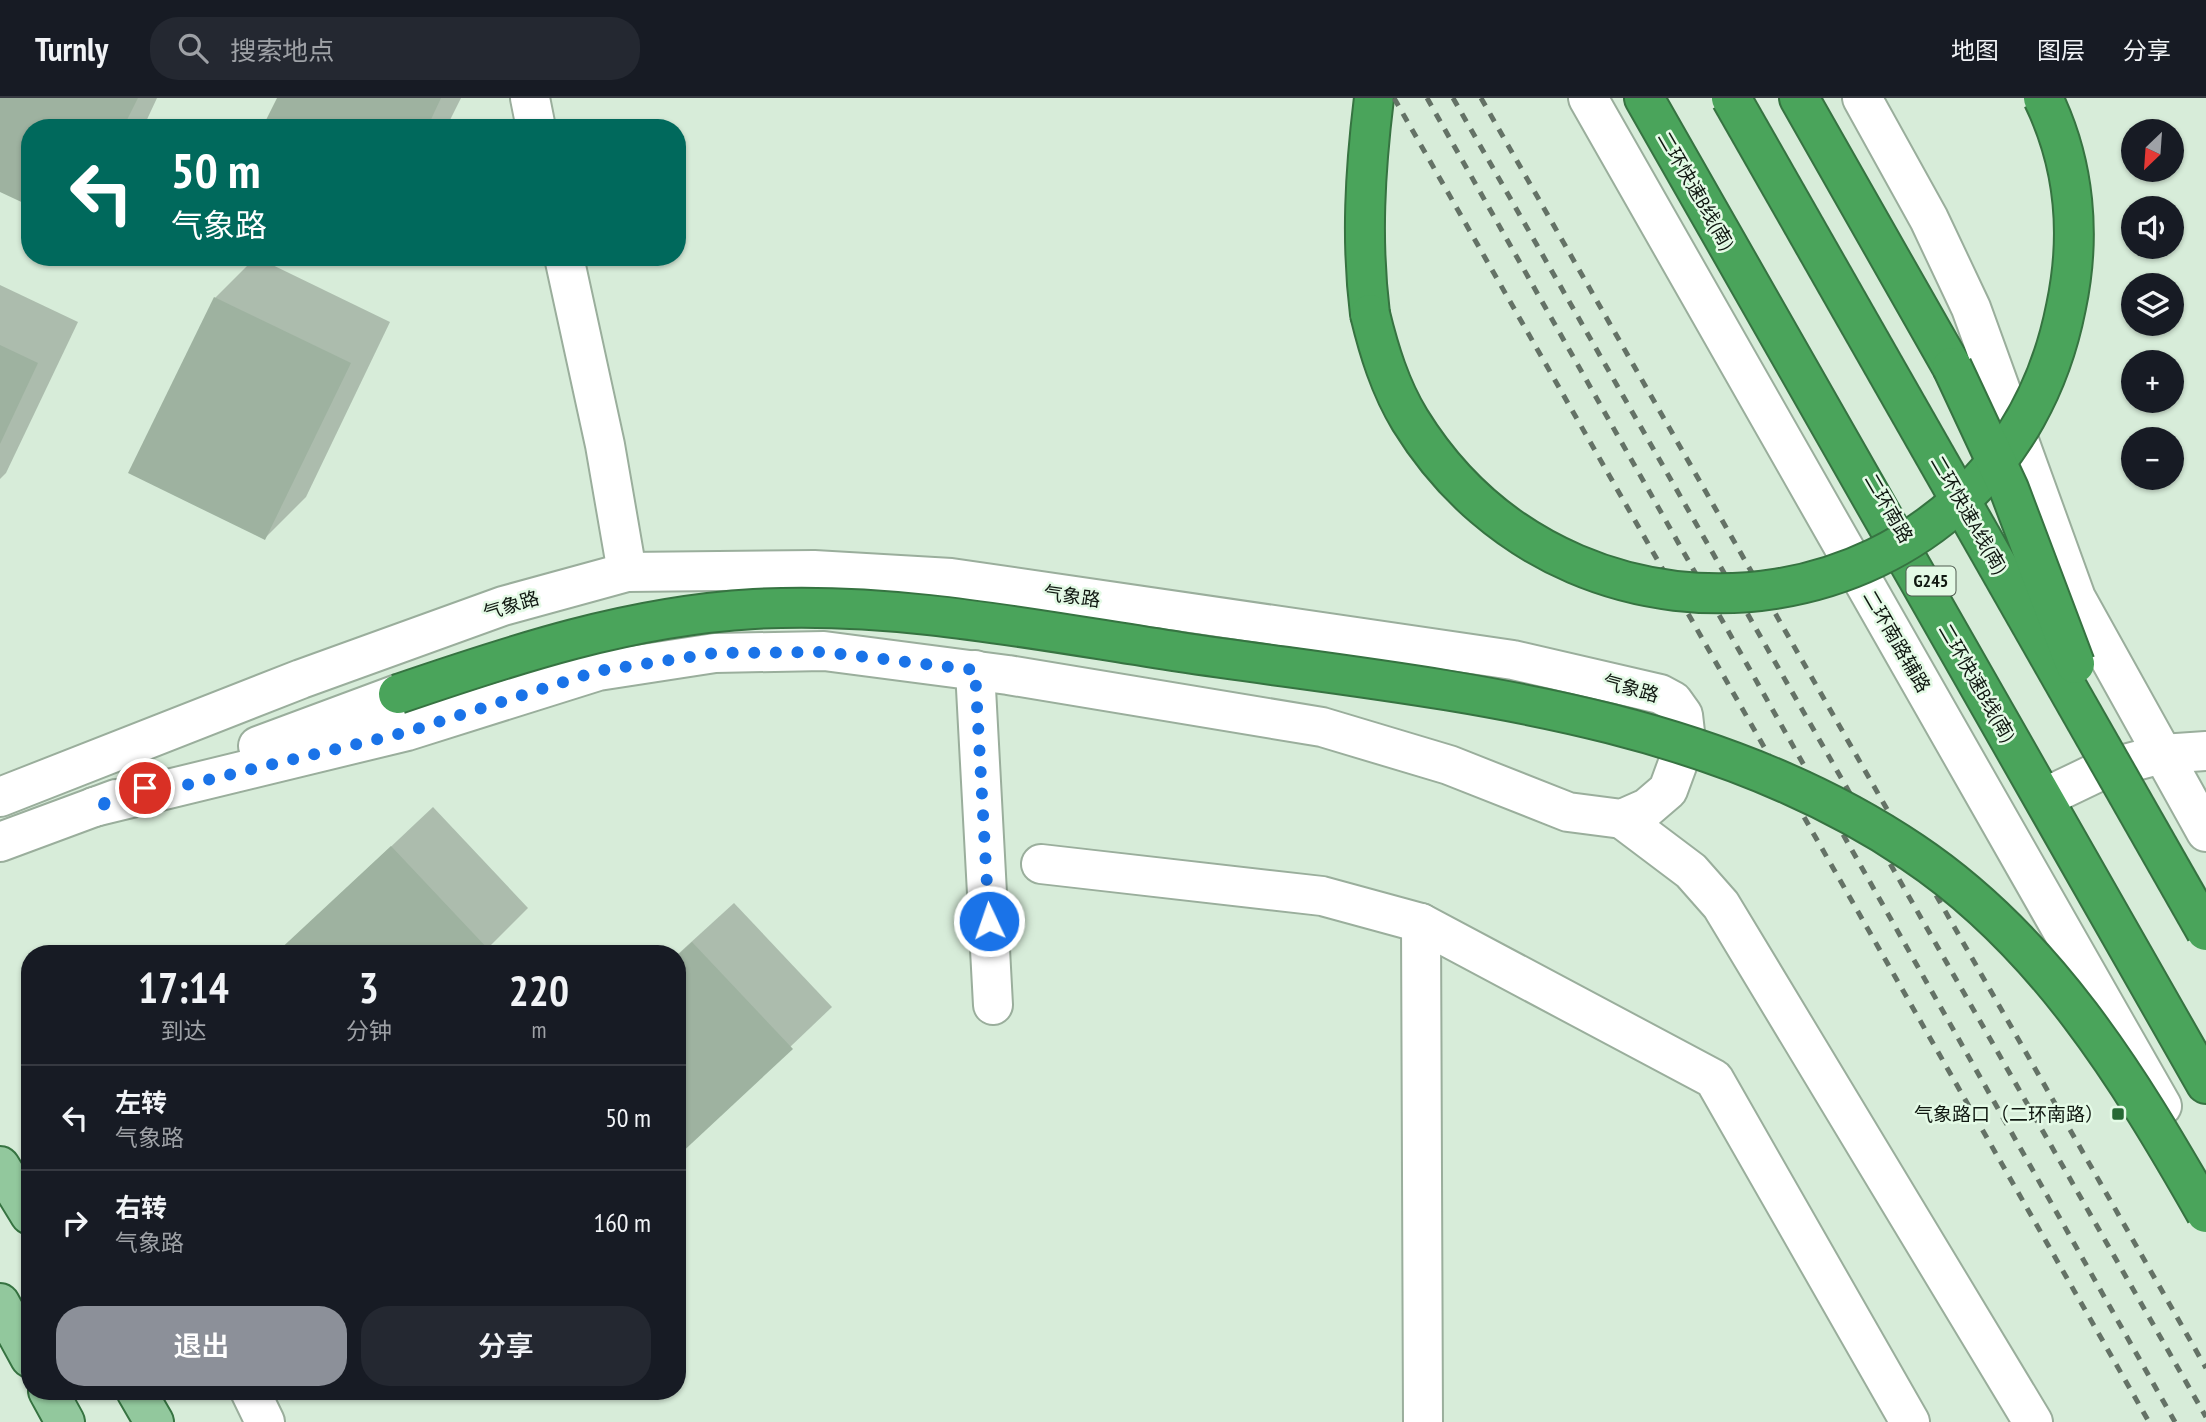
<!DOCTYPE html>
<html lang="zh">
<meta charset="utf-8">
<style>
body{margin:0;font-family:"PT Sans Narrow","Noto Sans SC",sans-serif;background:#242831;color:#f1f3f6;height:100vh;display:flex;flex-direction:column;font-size:26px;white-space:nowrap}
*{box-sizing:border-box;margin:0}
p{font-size:23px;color:#9ea1a6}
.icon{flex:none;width:38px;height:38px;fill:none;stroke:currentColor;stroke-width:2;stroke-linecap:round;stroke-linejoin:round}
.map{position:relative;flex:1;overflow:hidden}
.side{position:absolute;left:21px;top:847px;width:665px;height:455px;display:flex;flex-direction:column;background:#171b24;border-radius:28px;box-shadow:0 2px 5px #0004}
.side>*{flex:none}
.banner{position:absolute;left:21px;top:21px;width:665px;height:147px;border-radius:28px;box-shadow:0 2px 5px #0004;background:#00695c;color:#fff;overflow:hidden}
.needle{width:46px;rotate:205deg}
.tools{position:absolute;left:2121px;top:21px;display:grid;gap:14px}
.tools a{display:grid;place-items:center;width:63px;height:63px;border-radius:50%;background:#171b24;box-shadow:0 2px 5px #0004;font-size:35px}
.pin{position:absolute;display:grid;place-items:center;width:60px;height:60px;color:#fff;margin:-30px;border:4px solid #fff;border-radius:50%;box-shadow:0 2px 7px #0007}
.me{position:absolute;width:77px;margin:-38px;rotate:357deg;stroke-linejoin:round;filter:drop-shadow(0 0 5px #0008)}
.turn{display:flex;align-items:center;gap:24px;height:147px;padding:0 35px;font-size:32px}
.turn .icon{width:91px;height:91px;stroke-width:2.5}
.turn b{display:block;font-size:49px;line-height:60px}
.eta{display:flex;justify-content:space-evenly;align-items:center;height:119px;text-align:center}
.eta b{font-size:42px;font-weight:600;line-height:49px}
.action{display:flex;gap:14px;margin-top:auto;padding:14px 35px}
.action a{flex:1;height:80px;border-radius:28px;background:#8c9099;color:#fff;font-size:28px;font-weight:600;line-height:80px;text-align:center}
.action a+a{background:#242831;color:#f1f3f6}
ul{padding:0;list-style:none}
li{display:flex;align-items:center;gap:21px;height:105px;padding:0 35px;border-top:2px solid #363941}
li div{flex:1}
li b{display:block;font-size:26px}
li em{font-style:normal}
header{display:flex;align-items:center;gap:42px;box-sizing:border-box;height:98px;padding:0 35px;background:#171b24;border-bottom:2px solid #363941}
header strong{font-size:33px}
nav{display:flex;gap:38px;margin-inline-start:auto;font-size:24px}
.search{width:490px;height:63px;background:#242831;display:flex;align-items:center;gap:18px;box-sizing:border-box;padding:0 24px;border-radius:28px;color:#9ea1a6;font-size:26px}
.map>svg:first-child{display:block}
.shadow{fill:#0003}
.building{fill:#9eb2a0}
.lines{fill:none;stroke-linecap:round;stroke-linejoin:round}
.minor-casing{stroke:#9aae9c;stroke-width:42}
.major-casing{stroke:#367341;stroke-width:42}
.highway-casing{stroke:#367341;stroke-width:42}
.minor{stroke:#fff;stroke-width:38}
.major{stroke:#92c89d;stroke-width:38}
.highway{stroke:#4aa45b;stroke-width:38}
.rail{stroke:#647266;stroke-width:5;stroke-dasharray:9 9;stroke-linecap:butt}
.highway-bridge-casing{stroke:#367341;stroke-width:42;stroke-linecap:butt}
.highway-bridge{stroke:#4aa45b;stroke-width:38}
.route{stroke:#1a73e8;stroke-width:12;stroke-dasharray:0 21.6}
.poi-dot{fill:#266934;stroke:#e4fae6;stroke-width:2.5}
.labels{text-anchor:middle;stroke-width:5;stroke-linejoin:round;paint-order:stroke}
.shield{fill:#e4fae6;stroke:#505c51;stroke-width:2}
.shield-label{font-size:18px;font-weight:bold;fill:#101811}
.street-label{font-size:19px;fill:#101811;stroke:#e4fae6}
.poi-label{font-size:19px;fill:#101811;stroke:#e4fae6;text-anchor:end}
</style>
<header>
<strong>Turnly</strong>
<div class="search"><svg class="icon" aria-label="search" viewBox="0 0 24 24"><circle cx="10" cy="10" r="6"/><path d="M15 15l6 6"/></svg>搜索地点</div>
<nav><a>地图</a><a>图层</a><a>分享</a></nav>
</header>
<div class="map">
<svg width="2206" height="1324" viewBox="0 0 2206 1324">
<rect width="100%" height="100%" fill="#d7ecd9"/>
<g class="shadow">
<path d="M0 0H157L143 30H30L0 92Z"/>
<path d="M279 0H461L446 30H264Z"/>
<path d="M256 159 390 224 306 399 265 440 215 200Z"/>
<path d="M0 187 78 224 6 375 0 381Z"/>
<path d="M433 709 528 810 482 856H277Z"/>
<path d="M734 805 832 909 677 1057V857Z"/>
</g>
<g class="building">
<path d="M0 0H138L123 30H30V108L0 94Z"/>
<path d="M277 0H441L427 30H262Z"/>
<path d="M214 199 351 265 265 442 128 375Z"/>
<path d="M0 247 38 265 0 346Z"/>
<path d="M391 748 489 852 485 856H275Z"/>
<path d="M692 844 793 951 677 1059V858Z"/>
</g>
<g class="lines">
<g class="minor-casing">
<g id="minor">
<path d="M530 0 536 30"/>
<path d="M1588 0 2162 1008"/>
<path d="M1862 0 1929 121 1971 210 2076 500 2206 734"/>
<path d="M564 159 605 347 627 474"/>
<path d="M975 572 993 907"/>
<path d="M258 648 398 596"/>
<path d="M2052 696 2102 672 2162 656 2206 653"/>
<path d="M0 699 301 581 503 508 627 474 814 472 951 480 1513 562 1660 596 1673 603 1683 617 1686 643 1668 692 1647 710 1622 721 1568 714 1449 667 1322 629 1008 577 824 553 715 555 598 573 407 633 94 709"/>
<path d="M1622 721 1691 773 1721 807 2033 1324"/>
<path d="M0 744 116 701"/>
<path d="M1041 766 1322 798 1421 825 1714 981 1910 1324"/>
<path d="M1421 825 1423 1324"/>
<path d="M250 1293 265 1324"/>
</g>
</g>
<g class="major-casing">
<g id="major">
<path d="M0 1068 30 1117"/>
<path d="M0 1205 30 1260"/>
<path d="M48 1293 65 1324"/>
<path d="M136 1293 154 1324"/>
</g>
</g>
<g class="highway-casing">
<g id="highway">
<path d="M1644 0 2206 986"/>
<path d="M1799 0 1952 269"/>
<path d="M1370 216C1361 143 1365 73 1374 0"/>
</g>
</g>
<use href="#minor" class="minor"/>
<use href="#major" class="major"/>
<use href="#highway" class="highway"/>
<g class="rail">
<path d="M1394 0 2149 1324"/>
<path d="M1427 0 2175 1324"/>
<path d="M1453 0 2206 1319"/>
<path d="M1481 0 2206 1270"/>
</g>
<g class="highway-bridge-casing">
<g id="highway-bridge">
<path d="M1731 0 2206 833"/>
<path d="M1370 216C1379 253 1390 289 1410 322 1580 597 2002 534 2066 209 2081 138 2075 66 2043 0"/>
<path d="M1952 269 2009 391 2075 566"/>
<path d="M398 596C515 556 630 518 754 511 897 503 1040 533 1180 554 1429 591 1697 609 1912 754 2045 843 2128 978 2206 1115"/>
</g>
</g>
<use href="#highway-bridge" class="highway-bridge"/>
</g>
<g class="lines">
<path class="route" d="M145 690 94 709 407 634 598 573 715 555 824 554 975 572 989 823"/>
</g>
<rect class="poi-dot" x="2111" y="1009" width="14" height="14" rx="3.5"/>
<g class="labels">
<rect class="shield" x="1906.5" y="468.5" width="49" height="29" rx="5"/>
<g class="shield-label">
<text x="1931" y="489">G245</text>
</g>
<g class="street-label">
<text transform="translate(1696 92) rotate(60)" y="7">二环快速B线(南)</text>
<text transform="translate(1889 410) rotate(60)" y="7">二环南路</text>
<text transform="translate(1969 416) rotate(60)" y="7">二环快速A线(南)</text>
<text transform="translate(1072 498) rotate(8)" y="7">气象路</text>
<text transform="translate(511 507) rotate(-17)" y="7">气象路</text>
<text transform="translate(1897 543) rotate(60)" y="7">二环南路辅路</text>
<text transform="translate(1977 584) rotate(60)" y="7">二环快速B线(南)</text>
<text transform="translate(1631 590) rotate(15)" y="7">气象路</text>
</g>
<g class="poi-label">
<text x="2104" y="1023">气象路口（二环南路）</text>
</g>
</g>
</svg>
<div class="tools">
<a><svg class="needle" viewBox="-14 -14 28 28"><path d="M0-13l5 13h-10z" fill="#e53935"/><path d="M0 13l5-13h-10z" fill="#9ea1a6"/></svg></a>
<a><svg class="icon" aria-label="sound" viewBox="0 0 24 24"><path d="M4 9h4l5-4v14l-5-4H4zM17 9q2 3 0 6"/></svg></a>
<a><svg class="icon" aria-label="layers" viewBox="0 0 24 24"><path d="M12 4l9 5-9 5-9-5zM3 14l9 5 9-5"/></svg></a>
<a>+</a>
<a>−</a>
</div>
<div class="pin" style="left:145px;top:690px;background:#d93025"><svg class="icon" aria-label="arrive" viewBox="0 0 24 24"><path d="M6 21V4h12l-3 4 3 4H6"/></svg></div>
<svg class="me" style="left:989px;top:823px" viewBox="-20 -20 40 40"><circle r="17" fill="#1a73e8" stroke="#fff" stroke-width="3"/><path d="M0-11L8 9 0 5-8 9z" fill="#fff"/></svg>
<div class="banner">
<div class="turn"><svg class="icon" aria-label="left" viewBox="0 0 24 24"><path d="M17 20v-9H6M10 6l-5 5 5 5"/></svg><div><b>50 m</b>气象路</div></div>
</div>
<section class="side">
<div class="eta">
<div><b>17:14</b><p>到达</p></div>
<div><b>3</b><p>分钟</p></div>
<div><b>220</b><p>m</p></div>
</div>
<ul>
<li><svg class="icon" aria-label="left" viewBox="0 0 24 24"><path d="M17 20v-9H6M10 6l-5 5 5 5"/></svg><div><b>左转</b><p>气象路</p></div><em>50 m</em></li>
<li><svg class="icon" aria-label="right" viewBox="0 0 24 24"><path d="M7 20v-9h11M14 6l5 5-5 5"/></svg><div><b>右转</b><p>气象路</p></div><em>160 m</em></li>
</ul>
<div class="action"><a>退出</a><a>分享</a></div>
</section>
</div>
